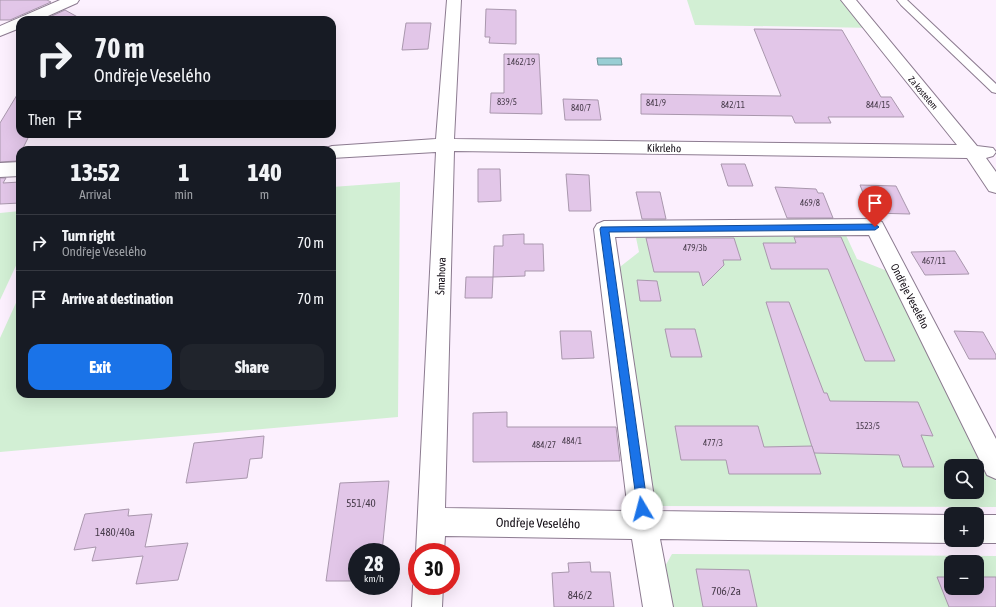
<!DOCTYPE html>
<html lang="en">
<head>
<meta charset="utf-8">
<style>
  :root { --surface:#171b24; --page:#20242c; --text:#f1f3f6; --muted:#9ea1a6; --line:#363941; --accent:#1a73e8 }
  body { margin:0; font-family:"Asap Condensed",sans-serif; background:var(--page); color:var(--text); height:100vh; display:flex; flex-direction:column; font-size:15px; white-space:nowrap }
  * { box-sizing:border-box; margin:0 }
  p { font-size:13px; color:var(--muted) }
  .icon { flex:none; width:22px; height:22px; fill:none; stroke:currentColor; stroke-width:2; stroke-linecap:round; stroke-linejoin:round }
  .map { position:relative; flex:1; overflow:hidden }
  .sheet { position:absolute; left:16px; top:146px; width:320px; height:252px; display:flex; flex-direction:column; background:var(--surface); border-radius:12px; box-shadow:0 4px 16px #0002 }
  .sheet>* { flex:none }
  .hud { position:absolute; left:16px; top:16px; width:320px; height:122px; border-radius:12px; box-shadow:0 4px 16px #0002; background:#171b24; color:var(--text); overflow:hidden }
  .buttons { position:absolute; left:944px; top:459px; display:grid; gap:8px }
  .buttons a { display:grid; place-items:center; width:40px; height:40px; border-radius:8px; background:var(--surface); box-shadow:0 4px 16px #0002; font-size:20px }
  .speed { position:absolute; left:348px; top:543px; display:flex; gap:8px; font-size:20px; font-weight:700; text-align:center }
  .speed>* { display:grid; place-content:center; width:52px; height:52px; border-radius:50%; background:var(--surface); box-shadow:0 4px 16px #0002; line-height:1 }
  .speed small { font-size:10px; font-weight:400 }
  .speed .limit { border:6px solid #d22; background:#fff; color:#111 }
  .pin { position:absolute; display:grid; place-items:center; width:34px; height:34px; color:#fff; margin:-41px -17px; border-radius:50% 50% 50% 0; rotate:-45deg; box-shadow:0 0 4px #0007 }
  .pin .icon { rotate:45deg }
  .me { position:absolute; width:44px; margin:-22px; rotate:352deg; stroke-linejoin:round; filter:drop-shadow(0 0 3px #0008) }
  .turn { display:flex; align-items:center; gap:14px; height:84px; padding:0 12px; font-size:18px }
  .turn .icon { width:52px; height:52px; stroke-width:2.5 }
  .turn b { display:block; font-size:28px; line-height:34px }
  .then { display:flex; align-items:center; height:38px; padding:0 12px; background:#0003; gap:8px; font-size:15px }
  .eta { display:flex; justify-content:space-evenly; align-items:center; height:68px; text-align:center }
  .eta b { font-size:24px; font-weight:800; line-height:28px }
  .primary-button { display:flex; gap:8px; margin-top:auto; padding:8px 12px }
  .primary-button a { flex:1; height:46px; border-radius:12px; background:var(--accent); color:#fff; font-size:16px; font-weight:800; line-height:46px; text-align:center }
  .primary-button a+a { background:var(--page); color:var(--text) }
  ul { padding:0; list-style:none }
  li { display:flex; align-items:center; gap:12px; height:56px; padding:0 12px; border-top:1px solid var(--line) }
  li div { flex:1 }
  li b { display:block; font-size:15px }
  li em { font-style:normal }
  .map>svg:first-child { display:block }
</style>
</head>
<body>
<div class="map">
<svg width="996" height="607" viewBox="0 0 996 607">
  <rect width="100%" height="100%" fill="#fcf0fe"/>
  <g fill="#d2efd4" fill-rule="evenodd">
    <polygon points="687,0 854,0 875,28 695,25"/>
    <polygon points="400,182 398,417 0,452 0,338 20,294 20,394 332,394 332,187"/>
    <polygon points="20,211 20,257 0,300 0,213"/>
    <path d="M634,228L844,231L857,259L895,274L996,481V507L653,506L616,270L639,252ZM951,466H977V492H951Z"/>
    <path d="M672,554L996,556V607H670L664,568ZM951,562H977V588H951Z"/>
  </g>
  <polygon fill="#99ced4" stroke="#70949a" points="597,58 621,58 622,65 598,65"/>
  <g fill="#e2c6e8" stroke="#a997ad">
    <polygon points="0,0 47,0 51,2 10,20 0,20"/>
    <polygon points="486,9 516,10 516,44 489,43 490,37 485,37"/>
    <polygon points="65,10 83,20 43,20"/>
    <polygon points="406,23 431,23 428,49 402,50"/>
    <polygon points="754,29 842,30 881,97 891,97 904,117 828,117 831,123 795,123 792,116 641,114 641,94 781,96"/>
    <polygon points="504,54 539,54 542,114 490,113 491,93 504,93"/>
    <polygon points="20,90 20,134 30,134 22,150 20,150 16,161 0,162 0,123"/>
    <polygon points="563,99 598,100 601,120 565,120"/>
    <polygon points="721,164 745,164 753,186 728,186"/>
    <polygon points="478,169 500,169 501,201 478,202"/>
    <polygon points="566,174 589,175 591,211 569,211"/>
    <polygon points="0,178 6,178 3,183 20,182 20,203 0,204"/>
    <polygon points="860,185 896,186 910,214 871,213"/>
    <polygon points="775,187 816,189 818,193 823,193 833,218 787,218"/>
    <polygon points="636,192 660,192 666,219 642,219"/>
    <polygon points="524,234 524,244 543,244 544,271 525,271 525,276 493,277 494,246 503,246 503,235"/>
    <polygon points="794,237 841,237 895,361 865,361 828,269 771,269 763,243 796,243"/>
    <polygon points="646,238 734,238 741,260 723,260 724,265 703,286 699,272 654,272"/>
    <polygon points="955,251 969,274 925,275 911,252"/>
    <polygon points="466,277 493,277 492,298 465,298"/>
    <polygon points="637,280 657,281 661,301 640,301"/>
    <polygon points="766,302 789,302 824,393 827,393 830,401 918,402 933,436 921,435 934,467 903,467 899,455 814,453"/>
    <polygon points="665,329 695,329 702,357 671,357"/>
    <polygon points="560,331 591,331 594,358 562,359"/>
    <polygon points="954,331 983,332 996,355 996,359 969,359"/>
    <polygon points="507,412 507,427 616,427 620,461 473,462 473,413"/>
    <polygon points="675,426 758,426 764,447 812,446 821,474 729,474 726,460 681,460"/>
    <polygon points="264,436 262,458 250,459 247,478 186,483 194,443"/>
    <polygon points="389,481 382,552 357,552 357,581 326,581 340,483"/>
    <polygon points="129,509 128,516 152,514 145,547 188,543 178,580 136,584 143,556 92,561 96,547 74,550 85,514"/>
    <polygon points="590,562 591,572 610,572 614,607 554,607 552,573 569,572 568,563"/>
    <polygon points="696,569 749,570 757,607 703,607"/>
    <polygon points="937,577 951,577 951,588 977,588 977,577 996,577 996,607 949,607"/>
  </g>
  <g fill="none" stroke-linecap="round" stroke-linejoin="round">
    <g stroke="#8c7b90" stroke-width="2">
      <polygon id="service" points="897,0 907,0 996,84 996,93 992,92 901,5"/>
    </g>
    <g stroke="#8c7b90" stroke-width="2">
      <g id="minor">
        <polygon points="447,0 461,0 454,139 957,145 841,0 856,0 977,146 993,148 996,152 993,156 986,158 996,172 996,193 989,191 967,158 454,151 445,508 628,511 594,229 597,224 604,221 875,219 882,222 996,439 996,479 987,475 869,235 615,237 656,511 951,515 951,540 958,540 951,543 660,539 673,607 643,607 632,539 445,536 444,552 417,552 417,555 416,552 436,152 332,158 332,150 324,150 326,148 332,146 436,139"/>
        <polygon points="20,162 20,176 0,177 0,163"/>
        <polygon points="977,515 996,515 996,543 977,543 970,540 977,540"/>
        <polygon points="417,577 417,586 443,586 442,607 412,607 413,586"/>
      </g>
    </g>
    <g stroke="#8c7b90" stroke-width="2">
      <polygon id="tertiary" points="60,0 79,0 77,3 39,20 20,20 20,28 0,36 0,26"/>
    </g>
    <use href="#service" fill="#fff" fill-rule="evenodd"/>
    <use href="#minor" fill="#fff" fill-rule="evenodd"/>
    <use href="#tertiary" fill="#fff" fill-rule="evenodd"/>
  </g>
  <polygon fill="#1a73e8" stroke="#114b97" points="875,224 879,227 875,230 609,232 648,509 646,513 642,515 638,513 600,229 601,227"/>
  <g text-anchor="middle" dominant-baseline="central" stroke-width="3.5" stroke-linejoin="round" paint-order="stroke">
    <g font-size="9" fill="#463a49">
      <text x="521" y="62">1462/19</text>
      <text x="507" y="102">839/5</text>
      <text x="656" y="103">841/9</text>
      <text x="733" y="105">842/11</text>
      <text x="878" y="105">844/15</text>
      <text x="581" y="108">840/7</text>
      <text x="810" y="203">469/8</text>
      <text x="695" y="248">479/3b</text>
      <text x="934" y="261">467/11</text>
      <text x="868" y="426">1523/5</text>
      <text x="572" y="441">484/1</text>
      <text x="713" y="443">477/3</text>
      <text x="544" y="445">484/27</text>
    </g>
    <g font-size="9" fill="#120c14" stroke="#fff">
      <text transform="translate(923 93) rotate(50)">Za kostelem</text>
    </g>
    <g font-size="11" fill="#120c14" stroke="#fff">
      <text transform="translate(664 148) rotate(1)">Kikrleho</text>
      <text transform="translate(441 276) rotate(-88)">Šmahova</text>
      <text transform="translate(910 296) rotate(63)">Ondřeje Veselého</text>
    </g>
    <g font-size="11" fill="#463a49">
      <text x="361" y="503">551/40</text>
      <text x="115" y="532">1480/40a</text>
      <text x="726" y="591">706/2a</text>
      <text x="580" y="595">846/2</text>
    </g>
    <g font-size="13" fill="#120c14" stroke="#fff">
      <text transform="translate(538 523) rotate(1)">Ondřeje Veselého</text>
    </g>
  </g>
</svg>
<div class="buttons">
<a><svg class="icon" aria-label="search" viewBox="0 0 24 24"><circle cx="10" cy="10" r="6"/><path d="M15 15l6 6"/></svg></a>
<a>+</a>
<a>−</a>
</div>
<div class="speed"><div>28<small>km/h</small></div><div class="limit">30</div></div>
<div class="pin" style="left:875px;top:227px;background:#d93025"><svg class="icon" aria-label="arrive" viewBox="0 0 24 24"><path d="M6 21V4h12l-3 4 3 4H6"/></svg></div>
<svg class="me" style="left:642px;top:509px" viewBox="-20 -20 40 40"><circle r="19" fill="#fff"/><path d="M0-13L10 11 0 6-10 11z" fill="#1a73e8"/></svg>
<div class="hud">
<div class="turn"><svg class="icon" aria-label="right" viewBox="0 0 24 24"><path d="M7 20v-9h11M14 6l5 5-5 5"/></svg><div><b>70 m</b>Ondřeje Veselého</div></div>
<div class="then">Then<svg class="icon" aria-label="arrive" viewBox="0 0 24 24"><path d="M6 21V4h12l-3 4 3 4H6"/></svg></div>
</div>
<section class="sheet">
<div class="eta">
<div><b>13:52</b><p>Arrival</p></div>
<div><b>1</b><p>min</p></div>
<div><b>140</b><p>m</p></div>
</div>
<ul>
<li><svg class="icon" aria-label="right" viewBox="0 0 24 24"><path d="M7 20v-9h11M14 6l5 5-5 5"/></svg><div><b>Turn right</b><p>Ondřeje Veselého</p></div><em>70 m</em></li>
<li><svg class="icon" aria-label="arrive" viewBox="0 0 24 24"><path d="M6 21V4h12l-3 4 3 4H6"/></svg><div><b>Arrive at destination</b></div><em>70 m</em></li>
</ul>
<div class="primary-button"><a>Exit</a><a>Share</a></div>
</section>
</div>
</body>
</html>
